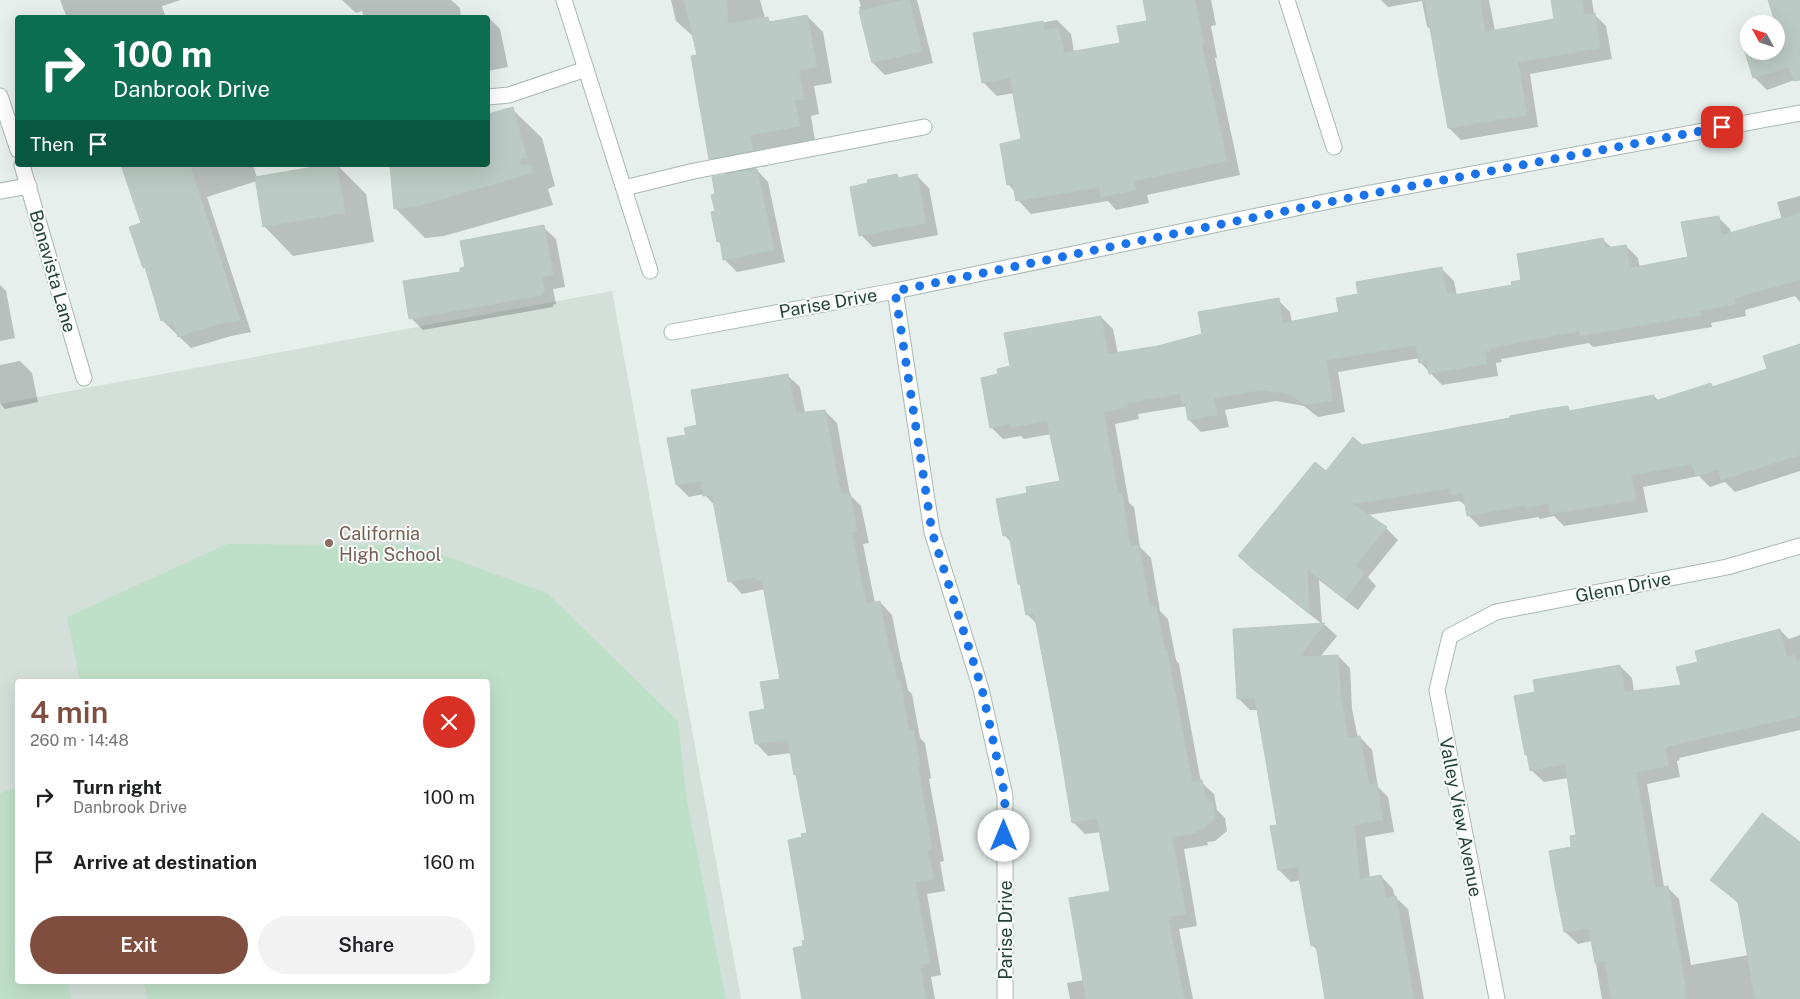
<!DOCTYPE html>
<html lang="en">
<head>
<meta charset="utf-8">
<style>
  :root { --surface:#fff; --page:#f2f2f2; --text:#202124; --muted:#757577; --accent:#7f4e3f }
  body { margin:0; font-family:"Public Sans",sans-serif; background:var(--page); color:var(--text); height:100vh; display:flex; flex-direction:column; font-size:19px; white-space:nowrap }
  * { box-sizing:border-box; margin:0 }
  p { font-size:16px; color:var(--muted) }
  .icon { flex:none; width:28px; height:28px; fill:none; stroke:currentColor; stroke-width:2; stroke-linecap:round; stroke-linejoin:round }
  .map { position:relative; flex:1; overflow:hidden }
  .drawer { position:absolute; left:15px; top:679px; width:475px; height:305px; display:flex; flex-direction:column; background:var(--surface); border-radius:5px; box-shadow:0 5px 20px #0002 }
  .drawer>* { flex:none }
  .top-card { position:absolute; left:15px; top:15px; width:475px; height:152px; border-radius:5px; box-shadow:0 5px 20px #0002; background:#0b6e4f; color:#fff; overflow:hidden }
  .needle { width:32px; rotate:310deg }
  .controls { position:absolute; left:1740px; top:15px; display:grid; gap:10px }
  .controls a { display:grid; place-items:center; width:45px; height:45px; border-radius:50%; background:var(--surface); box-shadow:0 5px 20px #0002; font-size:25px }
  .pin { position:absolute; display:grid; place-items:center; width:42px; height:42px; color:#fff; margin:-21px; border-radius:10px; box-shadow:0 2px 8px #0006 }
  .me { position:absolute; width:55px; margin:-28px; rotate:0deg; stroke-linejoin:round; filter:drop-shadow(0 0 4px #0008) }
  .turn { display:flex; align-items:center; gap:18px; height:105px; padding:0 15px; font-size:22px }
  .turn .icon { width:65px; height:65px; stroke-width:2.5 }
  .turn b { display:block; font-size:35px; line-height:42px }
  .then { display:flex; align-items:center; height:48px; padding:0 15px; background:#0003; gap:10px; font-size:19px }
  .round { display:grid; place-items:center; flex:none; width:52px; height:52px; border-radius:26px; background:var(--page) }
  .head { display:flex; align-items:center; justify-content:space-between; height:85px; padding:0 15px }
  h1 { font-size:30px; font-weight:600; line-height:38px; color:var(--accent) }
  .primary-button { display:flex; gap:10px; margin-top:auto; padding:10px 15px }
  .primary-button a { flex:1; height:58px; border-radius:30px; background:var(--accent); color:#fff; font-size:20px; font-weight:600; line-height:58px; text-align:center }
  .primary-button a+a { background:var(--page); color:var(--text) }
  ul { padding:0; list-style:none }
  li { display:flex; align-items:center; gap:15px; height:65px; padding:0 15px }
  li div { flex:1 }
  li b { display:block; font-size:19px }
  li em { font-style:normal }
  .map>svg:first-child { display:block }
</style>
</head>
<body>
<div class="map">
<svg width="1800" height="999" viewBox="0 0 1800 999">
  <rect width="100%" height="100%" fill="#e6efeb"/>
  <path fill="#d4dfda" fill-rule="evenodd" d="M612,291L741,999H0V404ZM18,681H488V981H18Z"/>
  <g fill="#bfe0c8">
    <polygon points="227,544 416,545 547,593 678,721 687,801 726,999 147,999 143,981 488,981 488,681 80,681 67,617"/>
    <polygon points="17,788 18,981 68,981 71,999 0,999 0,793"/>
  </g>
  <g fill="#0003">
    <polygon points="60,0 181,0 162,6 166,18 67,18"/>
    <polygon points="342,0 451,0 460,8 461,18 364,18 362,11 356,13"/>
    <polygon points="671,0 760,0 765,18 767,18 772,23 807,16 823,32 832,83 814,86 819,114 811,116 815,141 765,150 768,166 755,168 768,182 785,262 737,272 725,260 722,245 718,241 716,195 727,175 710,158 698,56 694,37 676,21"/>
    <polygon points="859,0 917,0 933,63 885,75 873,63 859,7 861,6"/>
    <polygon points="1144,0 1211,0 1216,25 1211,26 1217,58 1215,58 1240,175 1147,195 1149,203 1116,210 1108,201 1031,214 1018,200 1016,193 1008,184 1022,140 1014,93 997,96 983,82 975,34 1057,20 1071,34 1074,52 1121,44 1148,22"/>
    <polygon points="1381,0 1489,0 1495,31 1555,20 1552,0 1592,0 1594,14 1606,26 1612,59 1530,74 1538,127 1461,140 1449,128 1432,31 1427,26 1422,1 1388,7"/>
    <polygon points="1769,0 1800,0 1800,78 1767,90 1755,78 1743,43 1749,51 1776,51 1779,31"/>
    <polygon points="488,17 500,29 508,67 488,71"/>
    <polygon points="512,109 542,138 555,186 548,189 553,205 444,236 425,238 395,208 391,165 488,165 488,116"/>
    <polygon points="122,165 253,165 257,178 337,165 366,194 374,242 293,256 264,226 257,181 207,197 251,332 231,336 191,348 162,320 147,270 144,267 143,224"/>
    <polygon points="896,175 900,179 917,176 929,188 938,235 873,247 861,235"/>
    <polygon points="1800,196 1800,302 1795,296 1745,310 1746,316 1711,323 1712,327 1593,347 1589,343 1501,359 1502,362 1496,363 1498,376 1442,385 1420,362 1420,358 1338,372 1345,412 1318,417 1304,406 1276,401 1225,410 1229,427 1201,432 1189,420 1187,406 1138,414 1139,419 1115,424 1129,503 1134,507 1140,547 1151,558 1160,611 1168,619 1176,660 1179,664 1201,782 1214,794 1217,810 1225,818 1227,831 1215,841 1207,842 1208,845 1184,849 1197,926 1179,929 1193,999 1070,999 1067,983 1084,980 1111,892 1101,832 1085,834 1073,822 1060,744 1038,625 1027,614 1022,587 1019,584 1012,543 1004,535 1029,494 1061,482 1051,434 1024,439 1021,436 1003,439 991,427 999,375 1101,317 1113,329 1118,354 1135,354 1204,335 1278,300 1290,312 1292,322 1340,313 1359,295 1442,269 1454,281 1457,296 1513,286 1602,239 1612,248 1626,246 1638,258 1640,268 1689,258 1718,217 1730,229 1731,234 1782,220 1777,202"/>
    <polygon points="543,227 556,239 565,287 553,289 556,304 553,305 553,307 423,330 411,318 462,273"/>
    <polygon points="0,285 6,291 15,338 0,341"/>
    <polygon points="1800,350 1800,471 1735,492 1725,482 1710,487 1699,476 1643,487 1648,512 1564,526 1554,516 1540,519 1538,517 1480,527 1468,515 1467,506 1459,501 1368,515 1386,528 1398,540 1368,577 1376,586 1358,610 1319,580 1322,624 1251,568 1239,556 1273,513 1276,513 1362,446 1567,407 1572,412 1654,396 1659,401 1711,384 1714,388 1769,370"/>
    <polygon points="20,361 32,373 38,402 5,409 0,403 0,365"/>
    <polygon points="787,375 800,387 805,413 825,411 837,423 850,495 861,506 869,543 863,544 875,603 880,602 892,615 901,661 902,663 908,690 912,694 920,738 925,743 931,778 929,779 944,861 940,862 945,891 927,894 941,975 931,977 935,999 803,999 804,947 806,941 803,838 808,834 798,777 795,774 791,753 768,756 756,743 766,710 782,680 765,589 742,594 730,581 716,507 704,494 689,497 677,485 687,436 698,426"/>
    <polygon points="1325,625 1337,636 1320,657 1338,656 1350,668 1352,709 1358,738 1360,737 1372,750 1378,787 1388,797 1394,832 1365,837 1370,878 1381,876 1393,889 1395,897 1408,909 1424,999 1327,999 1318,951 1312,945 1301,880 1291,882 1279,870 1278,826 1258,710 1250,710 1238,698 1235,630"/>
    <polygon points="1780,630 1789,639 1800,635 1800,730 1679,758 1680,760 1677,761 1680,777 1647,784 1664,887 1667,887 1679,899 1691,965 1749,955 1740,905 1712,880 1800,843 1800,999 1602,999 1592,941 1578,944 1565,932 1573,848 1578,836 1568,778 1544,782 1531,770 1529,758 1526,755 1537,693 1620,666 1632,678 1634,692 1682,686 1699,662"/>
  </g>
  <g fill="#bbcac4" stroke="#b8c9c2">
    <polygon points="684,0 727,0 728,24 768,17 769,22 807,15 817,67 799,70 804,99 795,100 800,126 750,135 753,150 709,159 691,56 697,55"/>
    <polygon points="904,0 909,0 922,51 872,63 859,11"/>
    <polygon points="1143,0 1195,0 1204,44 1202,45 1227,161 1134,181 1136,190 1101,197 1099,187 1016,201 1013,183 1007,185 1000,144 1021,139 1010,78 982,83 973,33 1043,21 1045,30 1059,28 1064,53 1120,43 1117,26 1147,21"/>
    <polygon points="1425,0 1480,0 1485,32 1554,19 1551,0 1582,0 1584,15 1595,13 1600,48 1518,62 1527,115 1448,128"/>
    <polygon points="1768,0 1800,0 1800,80 1794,81 1788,65 1789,67 1753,78 1742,42 1749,40 1749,51 1776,51 1776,31 1778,31"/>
    <polygon points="513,107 527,157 519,159 521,165 532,165 533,173 414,207 394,209 390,165 488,165 488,114"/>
    <polygon points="121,165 190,165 240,320 218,324 178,337 173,323 167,325 165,320 161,321 145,267 143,268 129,227 141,223"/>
    <polygon points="325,165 337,165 345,213 263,227 255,177"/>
    <polygon points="757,169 774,250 723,260 720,241 717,242 711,212 715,211 711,195 715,194 712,177"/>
    <polygon points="897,174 898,178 917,174 926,223 859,236 850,187 868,183 867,180"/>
    <polygon points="1800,213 1800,280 1734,298 1735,304 1700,311 1701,315 1580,336 1579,331 1490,348 1490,351 1485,351 1487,364 1429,374 1427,361 1419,363 1416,345 1326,360 1333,400 1305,405 1290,394 1263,390 1214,398 1217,415 1188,420 1185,403 1182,404 1180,394 1127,403 1128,407 1104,412 1118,494 1122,493 1130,546 1139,545 1150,607 1156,605 1165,651 1167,650 1192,782 1202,780 1206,799 1213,804 1215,818 1203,829 1196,830 1197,833 1172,837 1186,914 1168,917 1184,999 1086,999 1069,898 1110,891 1097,818 1072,823 1059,744 1034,613 1026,615 1020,584 1018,584 1009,535 1003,536 996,499 1027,493 1026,487 1060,481 1047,421 1011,427 1010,424 990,428 981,378 998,374 997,369 1010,366 1004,333 1101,316 1108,354 1158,346 1202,334 1198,312 1279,298 1283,323 1339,312 1336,298 1358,294 1356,282 1442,267 1447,294 1454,293 1454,295 1512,285 1511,282 1521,280 1517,254 1603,238 1605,248 1626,245 1630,268 1688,257 1681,222 1719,216 1722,235"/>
    <polygon points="544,225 553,275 542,277 545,292 541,293 542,295 409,319 403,281 460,272 460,268 465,267 460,241"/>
    <polygon points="1800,344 1800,455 1721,480 1718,469 1696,476 1692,464 1631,475 1636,500 1550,514 1549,503 1526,508 1526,505 1467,516 1463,493 1452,495 1450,488 1353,504 1387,527 1356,565 1365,573 1345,599 1307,569 1310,614 1238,556 1315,462 1326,471 1353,437 1362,445 1510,418 1510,416 1547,409 1568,406 1569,411 1654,395 1655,401 1711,383 1712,387 1767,369 1763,356"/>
    <polygon points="788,374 796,413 825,410 841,494 850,493 857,531 852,532 866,604 880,601 889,650 891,650 897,681 900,680 909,730 914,730 920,766 918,767 932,849 928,850 934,879 915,882 930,963 920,965 926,999 802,999 793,948 803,946 802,941 805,940 788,840 802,837 801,834 807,833 796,774 794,775 788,740 755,744 749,712 765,709 760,682 780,679 762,580 756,581 756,577 728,582 712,495 703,496 701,481 676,485 667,438 686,435 684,428 697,425 691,390"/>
    <polygon points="1325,623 1299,657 1338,655 1341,696 1348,738 1360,736 1369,785 1377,783 1383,820 1354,825 1360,879 1381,875 1386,898 1396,896 1414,999 1325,999 1316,945 1311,946 1299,878 1299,867 1278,870 1270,826 1277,825 1255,698 1237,699 1233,629"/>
    <polygon points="1780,629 1787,657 1795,655 1796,661 1800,660 1800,716 1668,746 1668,748 1665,749 1669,766 1636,772 1655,888 1668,886 1686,989 1684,989 1686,999 1611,999 1605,961 1595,963 1589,928 1564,932 1555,886 1549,851 1571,847 1570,836 1576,835 1565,764 1530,771 1527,755 1525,755 1514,696 1535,692 1533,680 1620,665 1625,692 1681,685 1676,667 1698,662 1695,651"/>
    <polygon points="1762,813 1800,842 1800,999 1755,999 1738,902 1710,880"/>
  </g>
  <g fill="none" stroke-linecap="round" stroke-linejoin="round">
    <g stroke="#a8b8b2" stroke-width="17">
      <g id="service">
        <polyline points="488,97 509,95 586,69"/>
        <polyline points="624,188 694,171 924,127"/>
      </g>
    </g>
    <g stroke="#a8b8b2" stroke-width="17">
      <g id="minor">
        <polyline points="564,0 650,271"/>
        <polyline points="1287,0 1334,147"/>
        <polyline points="0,96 18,150"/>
        <polyline points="22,165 84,378"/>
        <polyline points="0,191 29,186"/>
        <polyline points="895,291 1349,197 1800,113"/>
        <polyline points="672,332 895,291 932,532 981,689 1005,796 1005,999"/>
        <polyline points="1497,999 1437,690 1450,636 1496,612 1727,567 1800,546"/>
      </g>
    </g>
    <use href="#service" stroke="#fff" stroke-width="15"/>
    <use href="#minor" stroke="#fff" stroke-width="15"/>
  </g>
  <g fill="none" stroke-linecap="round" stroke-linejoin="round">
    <polyline stroke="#1a73e8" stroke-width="9" stroke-dasharray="0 16.2" points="1004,836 1005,796 982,689 932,532 895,291 1349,198 1722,127"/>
  </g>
  <circle fill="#8d6e63" stroke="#f7fbf9" stroke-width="2" cx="329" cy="543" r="5"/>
  <g text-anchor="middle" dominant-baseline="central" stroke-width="4" stroke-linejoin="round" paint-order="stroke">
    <g font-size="18" fill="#24423a" stroke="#f7fbf9">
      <text transform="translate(53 271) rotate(74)">Bonavista Lane</text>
      <text transform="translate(828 303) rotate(-10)">Parise Drive</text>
      <text transform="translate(1623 587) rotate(-11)">Glenn Drive</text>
      <text transform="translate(1461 817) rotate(79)">Valley View Avenue</text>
      <text transform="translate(1005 930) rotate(-90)">Parise Drive</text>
    </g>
    <g font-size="18" fill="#785e54" stroke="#f7fbf9" text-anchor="start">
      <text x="339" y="533">California<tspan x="339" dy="21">High School</tspan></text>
    </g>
  </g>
</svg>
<div class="controls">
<a><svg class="needle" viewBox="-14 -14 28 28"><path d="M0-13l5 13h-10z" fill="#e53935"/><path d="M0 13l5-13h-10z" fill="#757577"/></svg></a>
</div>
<div class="pin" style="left:1722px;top:127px;background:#d93025"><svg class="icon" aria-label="arrive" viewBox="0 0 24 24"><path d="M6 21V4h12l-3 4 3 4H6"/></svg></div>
<svg class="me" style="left:1004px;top:836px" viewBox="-20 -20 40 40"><circle r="19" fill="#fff"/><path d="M0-13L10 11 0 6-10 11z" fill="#1a73e8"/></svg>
<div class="top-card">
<div class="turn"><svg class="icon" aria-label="right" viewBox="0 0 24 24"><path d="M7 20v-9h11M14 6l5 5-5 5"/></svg><div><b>100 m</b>Danbrook Drive</div></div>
<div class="then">Then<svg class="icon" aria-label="arrive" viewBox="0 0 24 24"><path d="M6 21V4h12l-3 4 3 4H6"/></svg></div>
</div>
<section class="drawer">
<div class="head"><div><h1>4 min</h1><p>260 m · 14:48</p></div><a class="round" style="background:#d93025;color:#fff"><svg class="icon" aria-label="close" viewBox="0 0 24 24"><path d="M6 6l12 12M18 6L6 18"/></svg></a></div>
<ul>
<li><svg class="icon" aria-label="right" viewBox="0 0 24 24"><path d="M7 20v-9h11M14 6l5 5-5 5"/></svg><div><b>Turn right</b><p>Danbrook Drive</p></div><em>100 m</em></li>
<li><svg class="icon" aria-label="arrive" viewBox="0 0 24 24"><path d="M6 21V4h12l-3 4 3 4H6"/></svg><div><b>Arrive at destination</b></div><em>160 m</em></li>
</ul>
<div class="primary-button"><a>Exit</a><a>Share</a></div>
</section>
</div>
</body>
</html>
